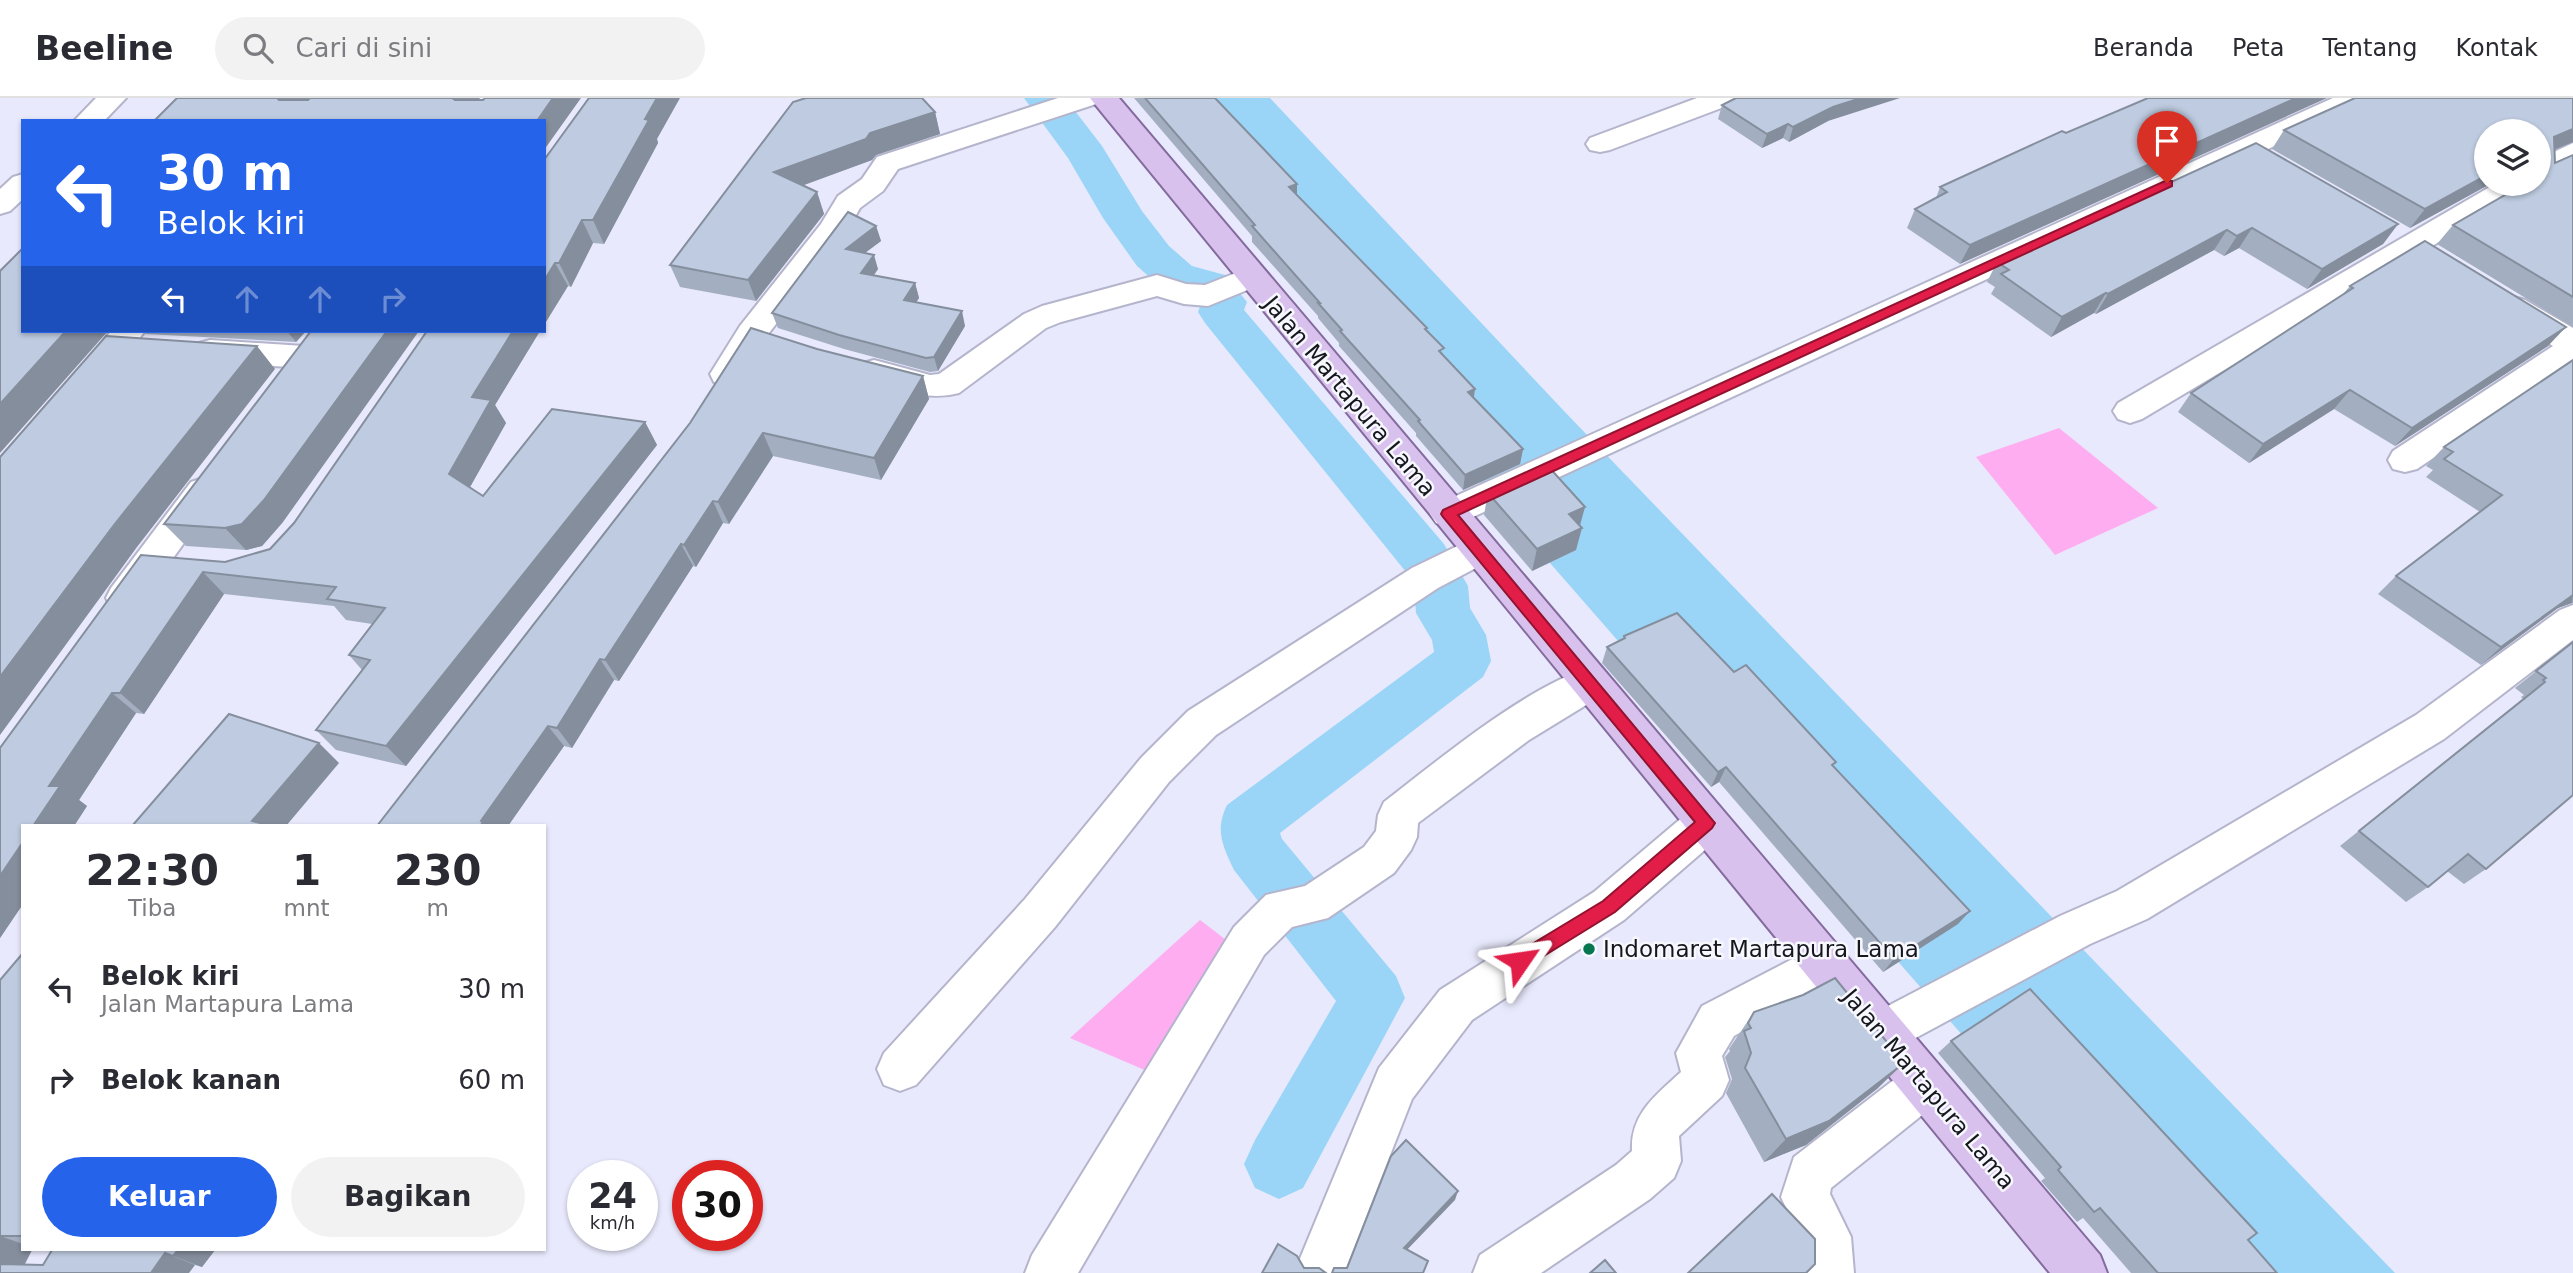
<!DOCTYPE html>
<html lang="id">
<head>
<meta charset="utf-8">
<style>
  :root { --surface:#fff; --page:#f2f2f3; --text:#2b2b33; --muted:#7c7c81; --line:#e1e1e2; --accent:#2563eb }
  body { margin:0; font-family:"DejaVu Sans",sans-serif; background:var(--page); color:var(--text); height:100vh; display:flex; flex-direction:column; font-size:26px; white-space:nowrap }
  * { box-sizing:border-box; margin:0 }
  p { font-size:23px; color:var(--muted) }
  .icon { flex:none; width:38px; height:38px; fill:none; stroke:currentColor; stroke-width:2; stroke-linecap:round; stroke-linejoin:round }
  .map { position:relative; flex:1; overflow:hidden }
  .sheet { position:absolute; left:21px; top:726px; width:525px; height:427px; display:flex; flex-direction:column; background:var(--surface); border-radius:0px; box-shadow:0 2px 5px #0004 }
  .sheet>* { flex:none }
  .banner { position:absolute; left:21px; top:21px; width:525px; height:214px; border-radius:0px; box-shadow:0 2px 5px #0004; background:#2563eb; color:#fff; overflow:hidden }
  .controls { position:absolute; left:2474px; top:21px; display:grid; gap:14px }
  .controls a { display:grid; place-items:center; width:77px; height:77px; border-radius:50%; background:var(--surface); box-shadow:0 2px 5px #0004; font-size:35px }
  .speed { position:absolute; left:567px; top:1062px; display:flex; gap:14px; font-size:35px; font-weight:700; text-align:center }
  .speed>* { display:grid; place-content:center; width:91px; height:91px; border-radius:50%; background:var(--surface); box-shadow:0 2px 5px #0004; line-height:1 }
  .speed small { font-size:18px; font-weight:400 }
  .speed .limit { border:10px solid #d22; background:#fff; color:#111 }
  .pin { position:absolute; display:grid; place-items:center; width:60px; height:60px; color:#fff; margin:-72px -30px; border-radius:50% 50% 50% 0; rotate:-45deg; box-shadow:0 0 7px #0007 }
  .pin .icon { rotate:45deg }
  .me { position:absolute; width:77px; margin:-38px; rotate:58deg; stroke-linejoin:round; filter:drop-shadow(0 0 5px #0008) }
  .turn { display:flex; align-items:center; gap:24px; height:147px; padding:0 21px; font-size:32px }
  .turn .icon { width:91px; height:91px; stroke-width:2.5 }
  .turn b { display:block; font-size:49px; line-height:60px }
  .lanes { display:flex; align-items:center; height:66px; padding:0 21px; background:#0003; justify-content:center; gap:35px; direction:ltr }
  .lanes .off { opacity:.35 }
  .eta { display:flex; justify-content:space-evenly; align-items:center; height:119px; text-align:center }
  .eta b { font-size:42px; font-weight:700; line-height:49px }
  .action { display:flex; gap:14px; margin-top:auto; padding:14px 21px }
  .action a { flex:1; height:80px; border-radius:42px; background:var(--accent); color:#fff; font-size:28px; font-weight:700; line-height:80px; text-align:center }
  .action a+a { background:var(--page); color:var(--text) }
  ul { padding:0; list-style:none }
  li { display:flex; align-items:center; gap:21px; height:91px; padding:0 21px }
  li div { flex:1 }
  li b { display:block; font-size:26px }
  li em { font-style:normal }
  header { display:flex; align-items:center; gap:42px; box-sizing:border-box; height:98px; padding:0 35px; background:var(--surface); border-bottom:2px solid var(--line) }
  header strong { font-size:33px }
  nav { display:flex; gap:38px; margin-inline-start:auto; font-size:24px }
  .search { width:490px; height:63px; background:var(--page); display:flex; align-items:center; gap:18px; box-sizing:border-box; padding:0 24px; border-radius:38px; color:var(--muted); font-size:26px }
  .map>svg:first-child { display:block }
</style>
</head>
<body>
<header>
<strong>Beeline</strong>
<div class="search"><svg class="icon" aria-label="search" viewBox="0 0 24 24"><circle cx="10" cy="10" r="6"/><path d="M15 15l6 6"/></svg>Cari di sini</div>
<nav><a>Beranda</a><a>Peta</a><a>Tentang</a><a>Kontak</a></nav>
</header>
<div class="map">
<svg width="2573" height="1175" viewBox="0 0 2573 1175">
  <rect width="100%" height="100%" fill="#e8e9fc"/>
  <g fill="#feadf0">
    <polygon points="2059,330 2158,410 2055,457 1976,359"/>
    <polygon points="1200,822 1238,851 1147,973 1070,940"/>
  </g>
  <polygon fill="#9ad5f8" points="1144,0 1270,0 1564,313 2395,1175 2170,1175"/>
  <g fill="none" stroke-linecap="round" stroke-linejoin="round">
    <path fill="#9ad5f8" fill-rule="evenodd" d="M1024,0H1065L1102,48L1142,113L1169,148L1192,168L1225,177L1247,204L1244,212L1444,446L1468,488L1470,510L1486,537L1491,563L1483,579L1280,735L1282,741L1396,878L1405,900L1303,1090L1279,1101L1255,1090L1244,1066L1255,1042L1336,903L1234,772C1222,747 1215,732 1227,707L1434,554L1432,542L1416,515L1414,489L1406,474L1205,225L1198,214L1201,206L1193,198L1161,189L1137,168L1103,120L1068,60Z"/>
    <g stroke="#b4b5cc" stroke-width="4">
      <g id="minor">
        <polygon points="96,0 126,0 104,23 74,23"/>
        <polygon points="1058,0 1100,0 1096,6 898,71 883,93 860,110 845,137 762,244 738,284 726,287 714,284 710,276 740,228 821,126 838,98 862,81 877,59"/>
        <polygon points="1697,0 1736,0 1732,6 1610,52 1600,54 1590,52 1586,46 1590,40"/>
        <polygon points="2333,0 2369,0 2365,6 1460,425 1448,429 1436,425 1430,416 1436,407"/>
        <polygon points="2573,45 2573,66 2539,82 2539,61"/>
        <polygon points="23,76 23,101 10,113 0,116 0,91 13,79"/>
        <polygon points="2495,86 2530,86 2526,92 2142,321 2130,325 2118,321 2113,313 2118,305"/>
        <path d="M1251,169L1262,172L1266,179L1262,186L1208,208L1184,206L1157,198L1061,224L1046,230L959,295C926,304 894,290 863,281L858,273L863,265L874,262L930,277L939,276L1024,216L1042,208L1157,177L1186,186L1205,187Z"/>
        <polygon points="2514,199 2525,202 2573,230 2573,265 2417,371 2405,374 2393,371 2388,362 2393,353 2553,248 2503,216 2498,209 2503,202"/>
        <polygon points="111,233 145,233 102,287 90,290 78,287 74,279"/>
        <polygon points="210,242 304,248 315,251 320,259 315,267 304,270 210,264 199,261 194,253 199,245"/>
        <polygon points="203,380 215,384 220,393 215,402 137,510 124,514 111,510 106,500 111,490 191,384"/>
        <polygon points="1478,438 1491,442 1496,452 1491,462 1438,490 1216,637 1169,684 1055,829 916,987 900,993 884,987 877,971 884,955 1025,801 1141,660 1188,613 1412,470"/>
        <polygon points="2573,507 2573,542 2444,641 2147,821 2090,846 1897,950 1881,957 1865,950 1858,935 1865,920 2060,818 2117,793 2416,617 2560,512"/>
        <path d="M1590,569L1604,574L1609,585L1604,596L1529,642L1418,725L1417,739L1411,752L1394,775L1328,820L1292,829L1264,857L1078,1175H1025L1032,1157L1234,829L1266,797L1305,788L1364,749L1376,733L1378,717L1384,704C1441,660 1522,592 1590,569Z"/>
        <polygon points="1706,707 1721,712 1727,725 1721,738 1624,822 1472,922 1412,1001 1344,1175 1304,1175 1299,1163 1379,970 1440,892 1594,794 1691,712"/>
        <path d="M1823,845L1838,851L1845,865L1838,879L1734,938L1722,958L1729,982L1722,998L1679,1038L1681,1063L1674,1080L1650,1101L1541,1175H1473L1480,1157L1616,1067L1632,1053C1630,1016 1656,997 1681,974L1676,955L1702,908Z"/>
        <path d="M1925,963L1941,970L1948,986L1941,1002L1831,1090L1830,1096L1851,1139L1854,1175H1802C1813,1149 1791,1122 1781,1099L1794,1059L1909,970Z"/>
      </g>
    </g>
    <g stroke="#846a9d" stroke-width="4">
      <polygon id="major" points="1090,0 1119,0 2100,1157 2107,1175 2050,1175"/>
    </g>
    <use href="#minor" fill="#fff" fill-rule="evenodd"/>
    <use href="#major" fill="#d9c1ee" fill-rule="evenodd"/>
  </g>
  <g fill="#a3afc1">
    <polygon points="1134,0 1215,0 1297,97 1427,233 1474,300 1523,351 1520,366 1463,392 1416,338 1416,335 1339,248 1339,245 1318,220 1318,218 1252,144 1252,138"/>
    <polygon points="2355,0 2573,0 2573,44 2554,52 2555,65 2573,57 2573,229 2437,146 2453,127 2524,86 2539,86 2539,33 2487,33 2487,86 2490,86 2410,130 2272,51 2284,32"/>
    <polygon points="793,4 935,14 940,36 876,57 872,62 804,87 817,94 824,116 756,203 680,189 670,167"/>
    <polygon points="1722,7 1828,23 1789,44 1783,40 1762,50 1718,21"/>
    <polygon points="2066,35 1960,166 1907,130 1915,111 1936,100 1940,89"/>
    <polygon points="657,41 658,45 604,146 593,145 571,189 568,188 544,227 544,62"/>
    <polygon points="2256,45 2398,126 2383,146 2307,191 2239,150 2224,158 2214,152 2096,216 2094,215 2051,239 1991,196 1995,189 1987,184 1997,164"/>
    <polygon points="876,128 881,143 865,155 878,171 874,177 915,185 919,200 916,204 965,228 938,273 930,274 844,251 778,230 772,215"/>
    <polygon points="2350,188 2548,248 2395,348 2334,311 2249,365 2178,314 2191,295 2343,196"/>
    <polygon points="144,233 306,233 296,244 146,236"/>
    <polygon points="427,233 540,233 495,307 506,325 470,389 483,398 552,311 645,324 657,347 406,668 336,652 316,632 362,572 349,557 372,526 346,522 334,508 224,496 144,616 136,615 79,702 87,708 74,728 23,728 23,806 0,840 0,650 141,457 225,464 270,451 294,425"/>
    <polygon points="817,251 923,278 929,301 881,382 773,358 729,426 723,425 696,469 693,468 619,583 614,582 572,650 564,648 508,728 377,728"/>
    <polygon points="2573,262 2573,505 2572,505 2558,510 2481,567 2378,496 2396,478 2480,414 2426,379 2433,372 2426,368 2444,349"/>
    <polygon points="1488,395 1580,428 1576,452 1532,473 1484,417"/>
    <polygon points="283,424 262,448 246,452 186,448 164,426"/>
    <polygon points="1624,538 1734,574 1834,669 1958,826 1883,874 1719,684 1711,689 1602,565 1607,549 1622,542"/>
    <polygon points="2573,544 2486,771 2464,786 2447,773 2428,789 2406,804 2340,748 2523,601 2521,599 2524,597 2515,590"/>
    <polygon points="23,855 23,1152 32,1152 25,1166 43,1167 215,1152 202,1169 195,1167 0,1175 0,882"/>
    <polygon points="1754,914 1878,990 1806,1047 1764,1064 1726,995 1732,981 1725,959 1730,953 1729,951 1735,942"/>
    <polygon points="1951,943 2248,1142 2277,1175 2131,1175 2083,1120 2077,1124 2041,1083 2045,1080 1938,955"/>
  </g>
  <g fill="#858e9d">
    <polygon points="277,0 309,0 292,23"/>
    <polygon points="452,0 480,0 465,23"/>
    <polygon points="553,0 581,0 544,52 544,23 537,23"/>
    <polygon points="657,0 680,0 657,41 658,45 604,146 593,122 645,21"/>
    <polygon points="1861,0 1900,0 1828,23 1789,44 1793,29 1833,9"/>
    <polygon points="2296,0 2327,0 1960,166 1970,147"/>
    <polygon points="935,14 940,36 876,57 872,62 782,95 774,74 870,35"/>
    <polygon points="1788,26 1783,40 1762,50 1767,36"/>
    <polygon points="2573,31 2573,44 2539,58 2554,39"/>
    <polygon points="2487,77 2487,86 2490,86 2410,130 2425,111"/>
    <polygon points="1297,86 1297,101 1289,89"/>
    <polygon points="817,94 824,116 756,203 748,182"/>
    <polygon points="582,122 593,145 571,189 559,165"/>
    <polygon points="2398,126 2383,146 2307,191 2322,171"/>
    <polygon points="876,128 881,143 850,166 846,151"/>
    <polygon points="2252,130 2239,150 2224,158 2237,138"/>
    <polygon points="2227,132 2214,152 2096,216 2108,196"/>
    <polygon points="874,157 878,171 865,190 861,175"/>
    <polygon points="555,165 568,188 544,227 544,183"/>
    <polygon points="915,185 919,200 908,217 904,202"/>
    <polygon points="2106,195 2094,215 2051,239 2062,219"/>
    <polygon points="962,213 965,228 938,273 934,259"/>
    <polygon points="2566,229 2548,248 2395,348 2412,330"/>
    <polygon points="66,233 108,233 0,355 0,306"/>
    <polygon points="287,233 306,233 296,244"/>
    <polygon points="387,233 419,233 283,424 262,448 246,452 225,430"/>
    <polygon points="513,233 540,233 495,307 506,325 465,398 449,376 472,299"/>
    <polygon points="257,248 275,271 137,449 0,637 0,579 114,427"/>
    <polygon points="923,278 929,301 881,382 874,360"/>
    <polygon points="1475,291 1473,306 1468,294"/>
    <polygon points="2350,292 2334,311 2249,365 2263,346"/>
    <polygon points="645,324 657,347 406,668 386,648"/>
    <polygon points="763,335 773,358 729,426 718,404"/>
    <polygon points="1523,351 1520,366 1463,392 1465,377"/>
    <polygon points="713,403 723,425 696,469 684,447"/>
    <polygon points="1585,409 1579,431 1569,416"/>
    <polygon points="1582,430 1576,452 1532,473 1537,451"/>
    <polygon points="681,446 693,468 619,583 605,562"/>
    <polygon points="203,474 224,496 144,616 120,595"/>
    <polygon points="2573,497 2572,505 2558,510 2481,567 2501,549"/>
    <polygon points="600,561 614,582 572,650 557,630"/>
    <polygon points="112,595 136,615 79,702 87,708 74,728 33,728 49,688"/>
    <polygon points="548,628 564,648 508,728 480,728 481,723"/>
    <polygon points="319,645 339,665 286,728 258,728 252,723"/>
    <polygon points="1726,669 1719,684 1711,689 1718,674"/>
    <polygon points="23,744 23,806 0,840 0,778"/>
    <polygon points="1970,813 1958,826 1883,874 1894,861"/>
    <polygon points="1904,965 1878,990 1806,1047 1764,1064 1786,1041"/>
    <polygon points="1458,1093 1455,1102 1402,1157 1404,1150"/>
    <polygon points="0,1138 23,1146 23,1152 32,1152 20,1175 0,1171"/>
    <polygon points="178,1152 215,1152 202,1169 173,1158"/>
    <polygon points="165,1155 195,1167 189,1175 151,1175"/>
  </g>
  <g fill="#becbe0" stroke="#858e9d" stroke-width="2">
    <polygon points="177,0 277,0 279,2 308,2 310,0 452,0 455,2 483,2 485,0 553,0 537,23 154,23"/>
    <polygon points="589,0 657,0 645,21 649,22 593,122 582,122 559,165 555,165 544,183 544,62"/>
    <polygon points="806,0 922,0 935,14 870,35 866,41 774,74 817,94 748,182 670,167 793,4"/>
    <polygon points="1145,0 1215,0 1297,86 1289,89 1427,230 1425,231 1444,250 1439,253 1475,291 1468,294 1523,351 1465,377 1418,323 1420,322 1340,233 1342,232 1318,205 1320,205 1252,128 1255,127"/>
    <polygon points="1736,0 1861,0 1833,9 1793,29 1788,26 1767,36 1722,7"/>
    <polygon points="2148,0 2296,0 1970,147 1915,111 1947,94 1940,89 2062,33 2066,35"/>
    <polygon points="2355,0 2573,0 2573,31 2554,39 2555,65 2573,57 2573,199 2453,127 2524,86 2539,86 2539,77 2544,75 2548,65 2539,65 2539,33 2487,33 2487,77 2425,111 2284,32"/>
    <polygon points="2256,45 2398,126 2322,171 2252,130 2237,138 2227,132 2108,196 2106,195 2062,219 2001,176 2009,172 1997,164"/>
    <polygon points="848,114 876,128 846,151 874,157 861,175 915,185 904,202 962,213 934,259 926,260 839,237 772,215"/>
    <polygon points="2425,143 2566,229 2412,330 2350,292 2263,346 2191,295 2353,190 2350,188"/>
    <polygon points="23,150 23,233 66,233 0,306 0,173"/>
    <polygon points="751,230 817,251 923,278 874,360 763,335 718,404 713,403 684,447 681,446 605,562 600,561 557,630 548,628 481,723 483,724 480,728 377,728 690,325"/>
    <polygon points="311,233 387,233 264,402 242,426 225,430 164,426"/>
    <polygon points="427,233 513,233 472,299 491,302 449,376 483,398 552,311 645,324 386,648 316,632 370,562 349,557 385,510 327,501 336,489 203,474 120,595 112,595 49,688 60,688 33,728 23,728 23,744 0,778 0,650 141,457 225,464 270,451 294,425"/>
    <polygon points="106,238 257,248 114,427 0,579 0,359"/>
    <polygon points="2573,262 2573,497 2501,549 2396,478 2502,397 2444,361 2453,354 2444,349"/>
    <polygon points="1547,367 1585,409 1569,416 1582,430 1537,451 1488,395"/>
    <polygon points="1677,515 1734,574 1746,567 1836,664 1832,667 1970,813 1894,861 1726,669 1718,674 1607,549 1625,540 1624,538"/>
    <polygon points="2573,544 2573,697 2486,771 2468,756 2428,789 2359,733 2545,584 2543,582 2546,580 2536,573"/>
    <polygon points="229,616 319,645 252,723 272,728 132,728"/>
    <polygon points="23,855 23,1138 0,1138 0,882"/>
    <polygon points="1835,880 1904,965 1829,1023 1786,1041 1745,970 1751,955 1744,933 1751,930 1748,925 1754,914 1803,897"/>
    <polygon points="2030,891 2257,1135 2248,1142 2277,1175 2158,1175 2100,1110 2094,1114 2058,1072 2061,1069 1951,943"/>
    <polygon points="1406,1042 1458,1093 1404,1150 1428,1163 1423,1175 1332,1175 1334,1170 1347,1170 1391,1058"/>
    <polygon points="1772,1096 1815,1141 1815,1166 1806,1175 1688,1175"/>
    <polygon points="1278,1146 1297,1158 1304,1170 1319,1170 1326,1175 1262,1175"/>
    <polygon points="52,1152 178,1152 173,1158 165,1155 151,1175 0,1175 0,1166 43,1167"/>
    <polygon points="1605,1162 1616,1175 1590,1175"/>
  </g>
  <polygon fill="#e11d48" stroke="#92132f" stroke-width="2" points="2167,82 2172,83 2172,88 1458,417 1715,725 1712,730 1615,814 1526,869 1520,872 1514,869 1511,863 1514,857 1603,803 1695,724 1443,419 1441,416 1443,412"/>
  <circle fill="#067650" stroke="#f7f8fd" stroke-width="2.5" cx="1589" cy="851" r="7"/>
  <g text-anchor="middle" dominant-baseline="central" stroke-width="5" stroke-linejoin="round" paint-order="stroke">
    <g font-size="23" fill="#16161e" stroke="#f7f8fd">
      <text transform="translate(1350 298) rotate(50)">Jalan Martapura Lama</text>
      <text transform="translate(1929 991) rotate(50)">Jalan Martapura Lama</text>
    </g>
    <g font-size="23" fill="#16161e" stroke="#f7f8fd" text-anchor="start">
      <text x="1603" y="851">Indomaret Martapura Lama</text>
    </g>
  </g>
</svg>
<div class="controls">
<a><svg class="icon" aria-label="layers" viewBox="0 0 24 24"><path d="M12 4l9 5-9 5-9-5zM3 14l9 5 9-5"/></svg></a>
</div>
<div class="speed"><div>24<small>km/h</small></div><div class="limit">30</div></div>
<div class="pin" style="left:2167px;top:85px;background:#d93025"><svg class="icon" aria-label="arrive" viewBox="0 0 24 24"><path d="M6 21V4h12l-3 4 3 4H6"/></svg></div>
<svg class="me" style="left:1520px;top:863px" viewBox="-20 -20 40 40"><path d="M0-17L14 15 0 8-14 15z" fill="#e11d48" stroke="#fff" stroke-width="4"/></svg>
<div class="banner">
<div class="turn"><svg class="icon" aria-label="left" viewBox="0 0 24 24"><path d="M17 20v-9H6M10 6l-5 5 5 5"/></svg><div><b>30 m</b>Belok kiri</div></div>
<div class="lanes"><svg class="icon" aria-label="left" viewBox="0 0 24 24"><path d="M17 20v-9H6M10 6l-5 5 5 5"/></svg><svg class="icon off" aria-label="ahead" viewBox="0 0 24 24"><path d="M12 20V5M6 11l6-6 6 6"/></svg><svg class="icon off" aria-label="ahead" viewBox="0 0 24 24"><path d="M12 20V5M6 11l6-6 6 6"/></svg><svg class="icon off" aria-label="right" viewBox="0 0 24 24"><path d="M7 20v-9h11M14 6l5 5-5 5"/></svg></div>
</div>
<section class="sheet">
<div class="eta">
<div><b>22:30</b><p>Tiba</p></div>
<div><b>1</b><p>mnt</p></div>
<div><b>230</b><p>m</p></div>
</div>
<ul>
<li><svg class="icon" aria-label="left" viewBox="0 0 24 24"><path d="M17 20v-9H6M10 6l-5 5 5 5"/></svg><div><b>Belok kiri</b><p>Jalan Martapura Lama</p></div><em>30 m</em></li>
<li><svg class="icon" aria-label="right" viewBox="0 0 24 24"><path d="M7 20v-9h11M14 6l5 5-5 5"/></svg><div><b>Belok kanan</b></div><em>60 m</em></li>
</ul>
<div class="action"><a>Keluar</a><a>Bagikan</a></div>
</section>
</div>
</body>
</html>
